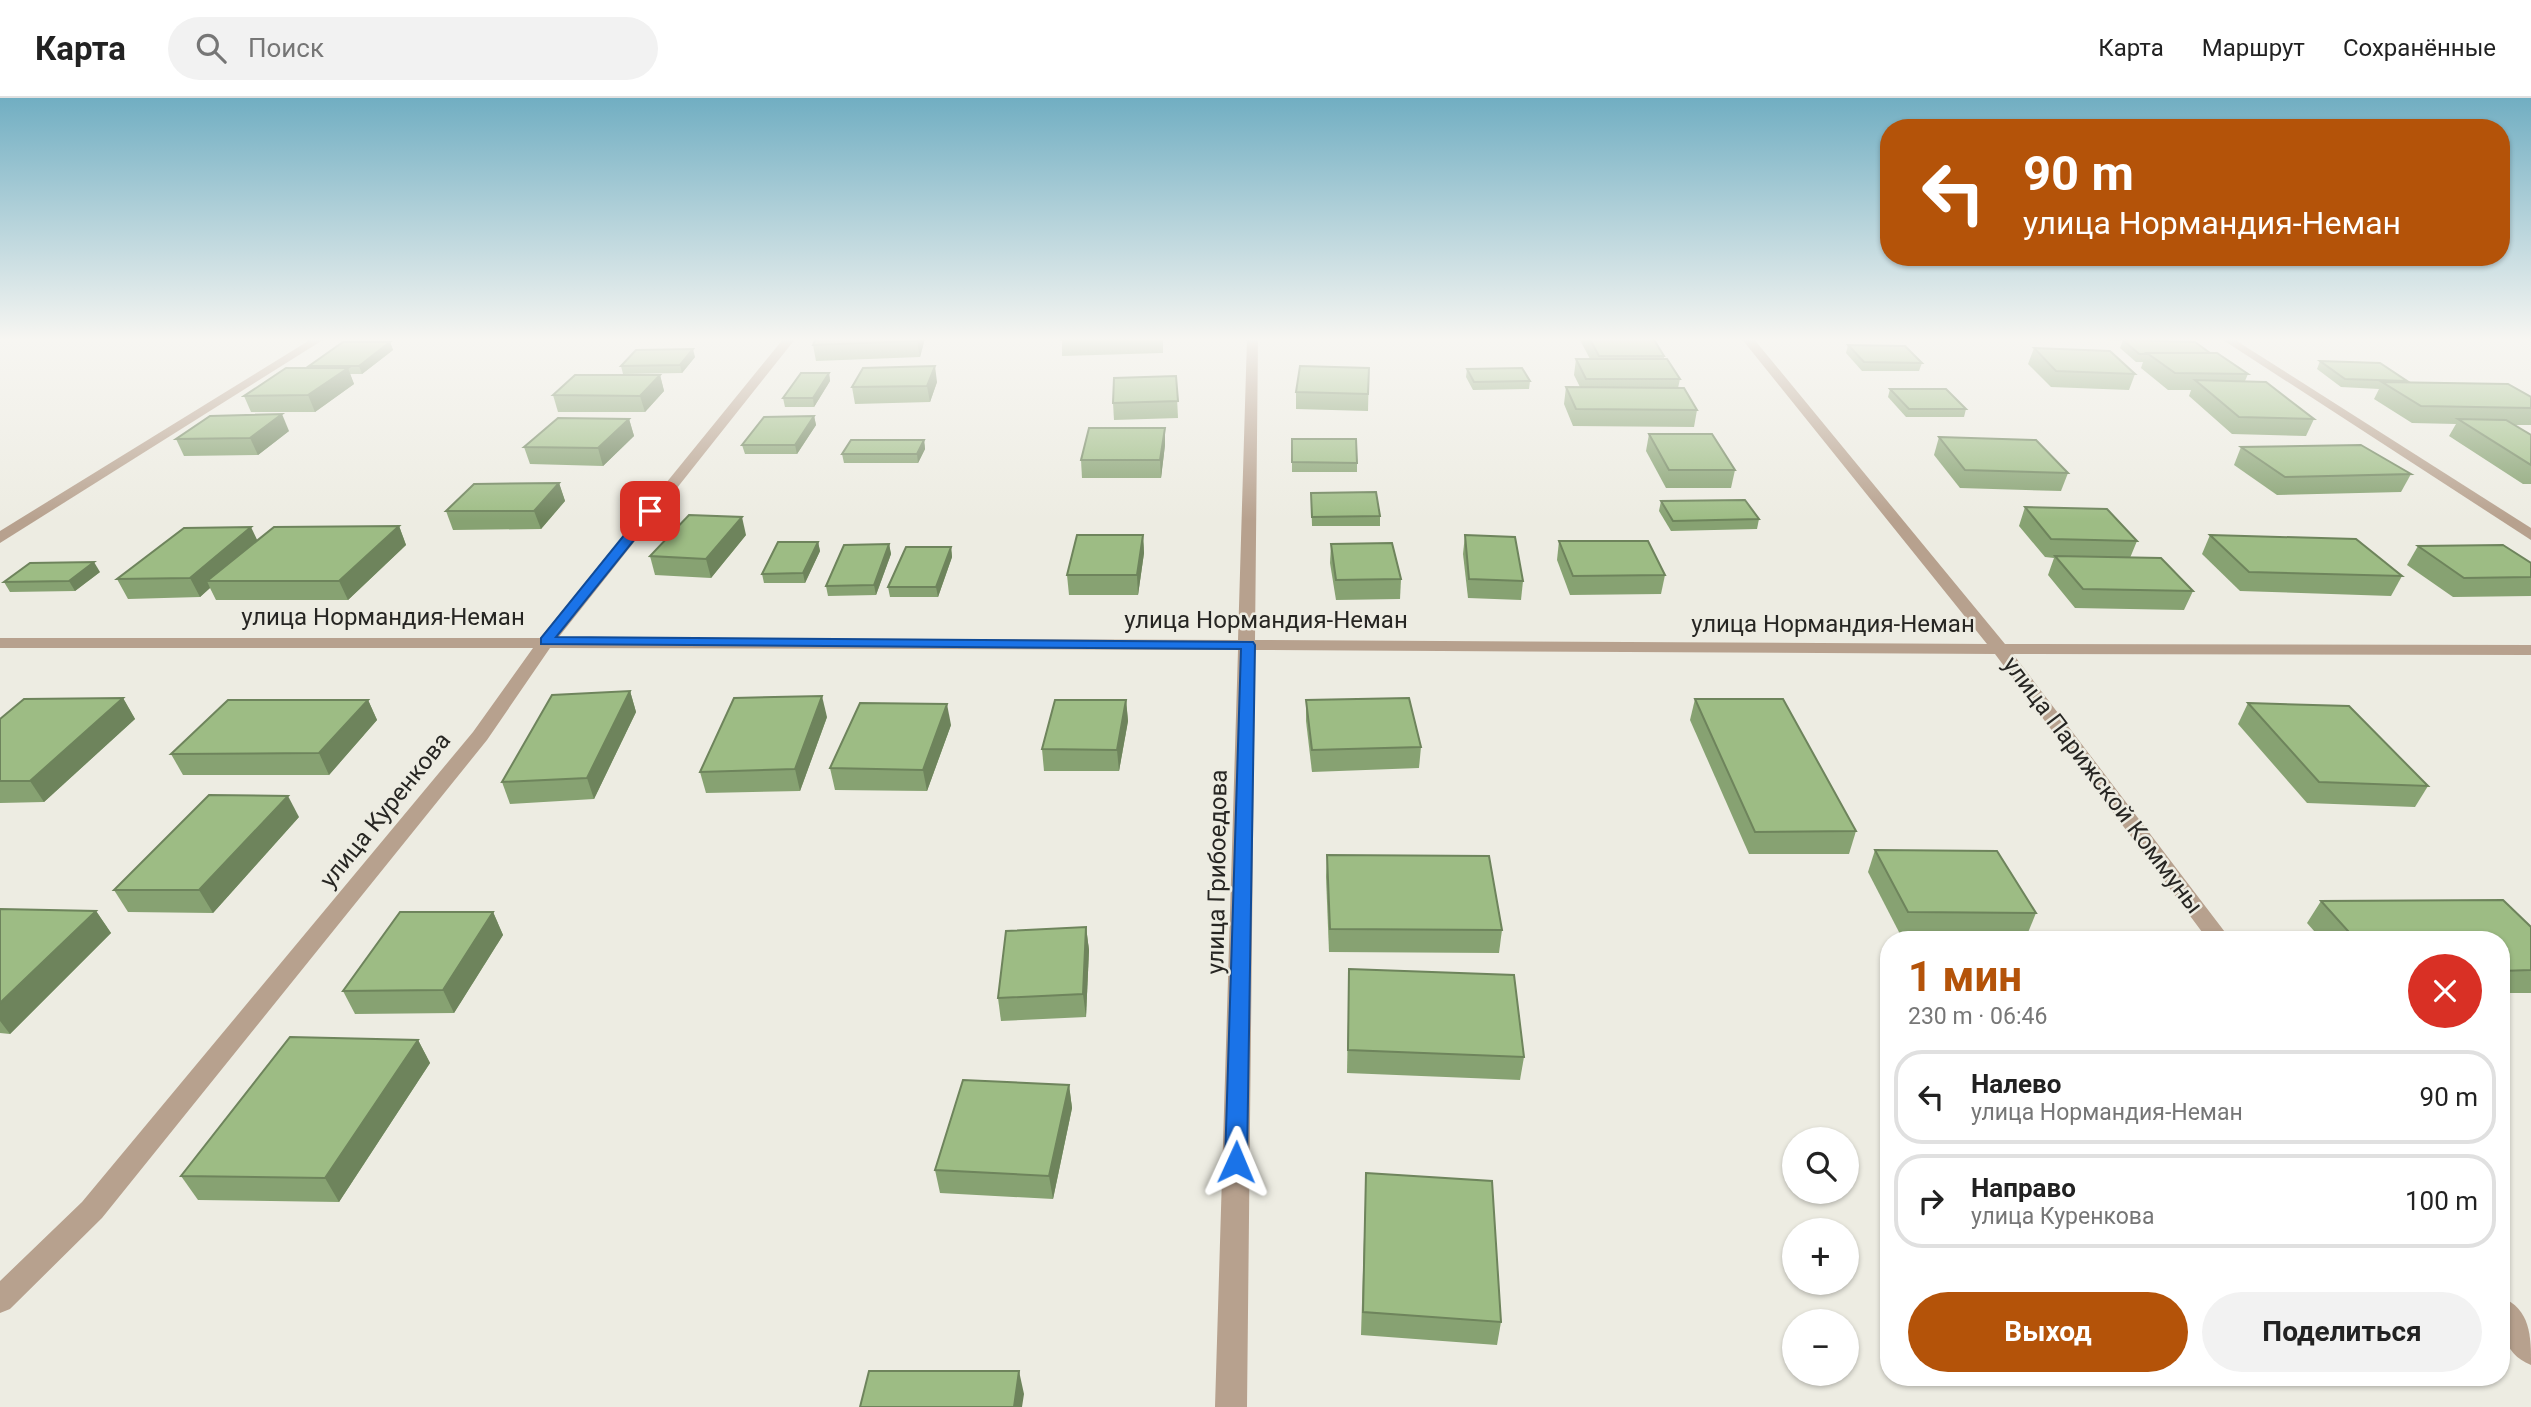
<!DOCTYPE html>
<html lang="ru">
<head>
<meta charset="utf-8">
<style>
  :root { --surface:#fff; --page:#f2f2f2; --text:#222; --muted:#767676; --line:#e0e0e0; --accent:#b45309 }
  body { margin:0; font-family:Roboto,sans-serif; background:var(--page); color:var(--text); height:100vh; display:flex; flex-direction:column; font-size:26px; white-space:nowrap }
  * { box-sizing:border-box; margin:0 }
  p { font-size:23px; color:var(--muted) }
  .icon { flex:none; width:38px; height:38px; fill:none; stroke:currentColor; stroke-width:2; stroke-linecap:round; stroke-linejoin:round }
  .map { position:relative; flex:1; overflow:hidden }
  .drawer { position:absolute; left:1880px; top:833px; width:630px; height:455px; display:flex; flex-direction:column; background:var(--surface); border-radius:28px; box-shadow:0 2px 5px #0004 }
  .drawer>* { flex:none }
  .guide { position:absolute; left:1880px; top:21px; width:630px; height:147px; border-radius:28px; box-shadow:0 2px 5px #0004; background:#b45309; color:#fff; overflow:hidden }
  .tools { position:absolute; left:1782px; top:1029px; display:grid; gap:14px }
  .tools a { display:grid; place-items:center; width:77px; height:77px; border-radius:50%; background:var(--surface); box-shadow:0 2px 5px #0004; font-size:35px }
  .pin { position:absolute; display:grid; place-items:center; width:60px; height:60px; color:#fff; margin:-30px; border-radius:14px; box-shadow:0 4px 10px #0006 }
  .me { position:absolute; width:77px; margin:-38px; rotate:1deg; stroke-linejoin:round; filter:drop-shadow(0 0 5px #0008) }
  .turn { display:flex; align-items:center; gap:24px; height:147px; padding:0 28px; font-size:32px }
  .turn .icon { width:91px; height:91px; stroke-width:2.5 }
  .turn b { display:block; font-size:49px; line-height:60px }
  .round { display:grid; place-items:center; flex:none; width:74px; height:74px; border-radius:37px; background:var(--page) }
  .summary { display:flex; align-items:center; justify-content:space-between; height:119px; padding:0 28px }
  h1 { font-size:42px; font-weight:700; line-height:52px; color:var(--accent) }
  .primary-button { display:flex; gap:14px; margin-top:auto; padding:14px 28px }
  .primary-button a { flex:1; height:80px; border-radius:42px; background:var(--accent); color:#fff; font-size:28px; font-weight:700; line-height:80px; text-align:center }
  .primary-button a+a { background:var(--page); color:var(--text) }
  ul { padding:0; list-style:none }
  li { display:flex; align-items:center; gap:21px; height:94px; margin:0 14px 10px; padding:0 14px; border:4px solid var(--line); border-radius:28px }
  li div { flex:1 }
  li b { display:block; font-size:26px }
  li em { font-style:normal }
  header { display:flex; align-items:center; gap:42px; box-sizing:border-box; height:98px; padding:0 35px; background:var(--surface); border-bottom:2px solid var(--line) }
  header strong { font-size:33px }
  nav { display:flex; gap:38px; margin-inline-start:auto; font-size:24px }
  .search { width:490px; height:63px; background:var(--page); display:flex; align-items:center; gap:18px; box-sizing:border-box; padding:0 24px; border-radius:38px; color:var(--muted); font-size:26px }
  .map>svg:first-child { display:block }
</style>
</head>
<body>
<header>
<strong>Карта</strong>
<div class="search"><svg class="icon" aria-label="search" viewBox="0 0 24 24"><circle cx="10" cy="10" r="6"/><path d="M15 15l6 6"/></svg>Поиск</div>
<nav><a>Карта</a><a>Маршрут</a><a>Сохранённые</a></nav>
</header>
<div class="map">
<svg width="2531" height="1309" viewBox="0 0 2531 1309">
  <rect width="100%" height="100%" fill="#edece2"/>
  <g fill="none" stroke-linecap="round" stroke-linejoin="round">
    <g fill="#b7a18e" fill-rule="evenodd">
      <polygon points="313,240 326,240 0,445 0,433"/>
      <polygon points="784,240 796,240 558,540 1238,542 1247,240 1258,240 1255,542 1987,546 1741,240 1753,240 2005,546 2531,547 2531,557 2013,556 2231,842 2208,842 1995,556 1255,552 1247,1309 1215,1309 1238,552 550,550 487,642 102,1120 10,1211 0,1215 0,1183 82,1104 473,634 533,550 0,550 0,540 540,540"/>
      <polygon points="2220,240 2232,240 2531,430 2531,442"/>
      <path d="M2501,1199C2531,1211 2531,1239 2531,1267C2501,1255 2500,1227 2501,1199Z"/>
    </g>
  </g>
  <g fill="#87a272">
    <polygon points="925,240 920,259 816,263 813,247"/>
    <polygon points="1062,240 1163,240 1163,255 1062,258"/>
    <polygon points="1579,240 1653,240 1664,258 1664,261 1680,281 1678,290 1697,312 1694,329 1573,328 1564,306 1566,289 1580,289 1574,277 1576,261 1590,261"/>
    <polygon points="2101,240 2170,240 2168,243 2104,242"/>
    <polygon points="2123,242 2210,255 2248,276 2245,283 2314,321 2306,338 2232,336 2189,298 2191,292 2168,292 2141,270 2143,264 2136,264 2120,250"/>
    <polygon points="390,244 393,252 362,276 350,276 354,286 315,314 251,314 244,298 310,270 309,268"/>
    <polygon points="1848,247 1922,265 1919,273 1862,273 1846,255"/>
    <polygon points="2034,250 2135,276 2129,292 2051,289 2028,266"/>
    <polygon points="695,259 682,275 623,276 621,268"/>
    <polygon points="2320,263 2407,283 2406,285 2531,299 2531,327 2514,327 2531,337 2531,386 2523,386 2449,338 2456,326 2412,325 2374,301 2379,291 2341,289 2317,271"/>
    <polygon points="1369,270 1368,313 1296,311 1296,294"/>
    <polygon points="1467,271 1530,283 1529,291 1473,292 1466,279"/>
    <polygon points="829,275 830,283 814,309 785,309 783,300"/>
    <polygon points="660,277 664,293 645,314 558,314 553,297"/>
    <polygon points="1176,278 1178,320 1114,322 1113,305"/>
    <polygon points="937,284 930,304 855,306 852,289"/>
    <polygon points="1890,291 1966,311 1964,319 1906,319 1888,299"/>
    <polygon points="814,318 816,327 797,356 745,356 742,347"/>
    <polygon points="629,321 634,338 603,368 530,366 524,349"/>
    <polygon points="1165,330 1165,347 1161,380 1082,380 1081,362"/>
    <polygon points="289,333 258,357 184,358 176,341"/>
    <polygon points="1649,336 1735,372 1731,390 1666,390 1646,353"/>
    <polygon points="1939,339 2068,375 2061,393 1960,390 1934,357"/>
    <polygon points="1292,341 1357,365 1357,374 1292,374"/>
    <polygon points="924,342 925,351 918,365 844,365 842,356"/>
    <polygon points="2241,349 2411,376 2401,394 2277,397 2234,367"/>
    <polygon points="559,385 565,403 541,431 453,432 446,413"/>
    <polygon points="1311,395 1380,418 1380,428 1312,428"/>
    <polygon points="1661,403 1759,421 1757,431 1671,433 1659,413"/>
    <polygon points="2025,409 2137,443 2130,460 2193,493 2184,512 2075,510 2048,477 2054,460 2045,459 2019,428"/>
    <polygon points="399,428 406,447 348,502 216,502 210,490 200,499 128,501 117,481 257,442"/>
    <polygon points="746,437 711,480 655,477 650,458"/>
    <polygon points="1143,437 1144,455 1138,497 1069,497 1067,477"/>
    <polygon points="1465,437 1523,483 1521,502 1468,500 1463,456"/>
    <polygon points="2210,437 2402,478 2391,498 2240,493 2202,456"/>
    <polygon points="1559,443 1665,477 1661,496 1570,497 1557,462"/>
    <polygon points="818,444 820,453 805,485 764,485 762,476"/>
    <polygon points="889,446 891,456 876,497 828,498 826,488"/>
    <polygon points="1331,446 1401,481 1400,501 1336,502 1330,465"/>
    <polygon points="2418,448 2531,465 2531,498 2453,499 2407,467"/>
    <polygon points="951,449 952,459 938,499 890,499 888,489"/>
    <polygon points="100,474 75,493 10,494 4,484"/>
    <polygon points="630,593 636,614 594,701 510,706 502,684"/>
    <polygon points="123,600 135,621 44,704 0,705 0,621"/>
    <polygon points="1695,601 1856,733 1849,756 1749,756 1690,622"/>
    <polygon points="368,602 377,622 329,677 183,677 171,656"/>
    <polygon points="1126,602 1128,623 1119,673 1044,673 1042,651"/>
    <polygon points="1306,602 1421,649 1419,670 1312,674 1306,623"/>
    <polygon points="2248,605 2428,688 2415,709 2307,705 2238,626"/>
    <polygon points="827,619 800,693 706,695 700,674"/>
    <polygon points="951,627 927,693 835,692 830,670"/>
    <polygon points="299,719 213,815 128,814 114,792"/>
    <polygon points="1875,752 2036,815 2027,837 1900,836 1868,774"/>
    <polygon points="1327,757 1502,832 1499,855 1329,854 1326,779"/>
    <polygon points="2321,803 2531,829 2531,895 2501,895 2501,842 2322,842 2307,825"/>
    <polygon points="0,811 96,813 111,835 10,936 0,935"/>
    <polygon points="493,814 503,837 454,915 355,916 343,893"/>
    <polygon points="1086,829 1089,852 1086,919 1001,923 998,900"/>
    <polygon points="1349,871 1524,959 1520,982 1347,975"/>
    <polygon points="418,942 430,965 339,1104 198,1102 181,1078"/>
    <polygon points="1069,987 1072,1010 1053,1101 940,1095 935,1072"/>
    <polygon points="1366,1075 1501,1224 1497,1247 1361,1237"/>
  </g>
  <g fill="#6e845c">
    <polygon points="918,240 925,240 920,259 917,243"/>
    <polygon points="390,244 393,252 362,276 359,268"/>
    <polygon points="693,251 695,259 682,275 680,267"/>
    <polygon points="935,268 937,284 930,304 927,288"/>
    <polygon points="348,270 354,286 315,314 308,297"/>
    <polygon points="829,275 830,283 814,309 813,300"/>
    <polygon points="660,277 664,293 645,314 640,298"/>
    <polygon points="282,316 289,333 258,357 250,340"/>
    <polygon points="814,318 816,327 797,356 795,347"/>
    <polygon points="629,321 634,338 603,368 598,350"/>
    <polygon points="1165,330 1165,347 1161,380 1160,362"/>
    <polygon points="924,342 925,351 918,365 917,356"/>
    <polygon points="559,385 565,403 541,431 534,413"/>
    <polygon points="742,419 746,437 711,480 706,461"/>
    <polygon points="399,428 406,447 348,502 339,483"/>
    <polygon points="251,429 260,448 207,483 210,490 200,499 190,480"/>
    <polygon points="1143,437 1144,455 1138,497 1137,477"/>
    <polygon points="818,444 820,453 805,485 803,475"/>
    <polygon points="889,446 891,456 876,497 874,487"/>
    <polygon points="951,449 952,459 938,499 936,489"/>
    <polygon points="94,464 100,474 75,493 69,483"/>
    <polygon points="630,593 636,614 594,701 587,680"/>
    <polygon points="822,598 827,619 800,693 795,671"/>
    <polygon points="123,600 135,621 44,704 30,683"/>
    <polygon points="368,602 377,622 329,677 319,655"/>
    <polygon points="1126,602 1128,623 1119,673 1117,652"/>
    <polygon points="947,606 951,627 927,693 923,672"/>
    <polygon points="288,698 299,719 213,815 199,792"/>
    <polygon points="96,813 111,835 10,936 0,923 0,905"/>
    <polygon points="493,814 503,837 454,915 443,892"/>
    <polygon points="1086,829 1089,852 1086,919 1083,896"/>
    <polygon points="418,942 430,965 339,1104 325,1080"/>
    <polygon points="1069,987 1072,1010 1053,1101 1049,1078"/>
    <polygon points="1019,1273 1024,1296 1022,1309 1014,1309"/>
  </g>
  <g fill="#9dbc84" stroke="#6e845c" stroke-width="2">
    <polygon points="816,240 918,240 917,243 813,247"/>
    <polygon points="1062,240 1162,240 1061,242"/>
    <polygon points="1589,240 1653,240 1664,258 1599,258"/>
    <polygon points="2123,242 2195,244 2210,255 2139,256"/>
    <polygon points="343,244 390,244 359,268 309,268"/>
    <polygon points="1848,247 1905,248 1922,265 1864,264"/>
    <polygon points="2034,250 2110,253 2135,276 2056,273"/>
    <polygon points="693,251 680,267 621,268 636,252"/>
    <polygon points="2147,255 2217,255 2248,276 2175,275"/>
    <polygon points="1576,261 1667,261 1680,281 1586,281"/>
    <polygon points="2320,263 2380,265 2407,283 2345,281"/>
    <polygon points="935,268 927,288 852,289 863,270"/>
    <polygon points="1300,268 1369,270 1368,296 1296,294"/>
    <polygon points="286,270 348,270 308,297 244,298"/>
    <polygon points="1522,270 1530,283 1474,284 1467,271"/>
    <polygon points="801,275 829,275 813,300 783,300"/>
    <polygon points="575,277 660,277 640,298 553,297"/>
    <polygon points="1176,278 1178,303 1113,305 1114,280"/>
    <polygon points="2195,282 2266,284 2314,321 2239,319"/>
    <polygon points="2382,284 2508,286 2531,299 2531,310 2421,308"/>
    <polygon points="1566,289 1684,290 1697,312 1576,311"/>
    <polygon points="1890,291 1946,291 1966,311 1909,311"/>
    <polygon points="282,316 250,340 176,341 210,318"/>
    <polygon points="814,318 795,347 742,347 764,319"/>
    <polygon points="558,320 629,321 598,350 524,349"/>
    <polygon points="2458,321 2506,322 2531,337 2531,367"/>
    <polygon points="1089,330 1165,330 1160,362 1081,362"/>
    <polygon points="1649,336 1712,336 1735,372 1669,372"/>
    <polygon points="1939,339 2036,342 2068,375 1965,372"/>
    <polygon points="1292,341 1356,341 1357,365 1292,364"/>
    <polygon points="851,342 924,342 917,356 842,356"/>
    <polygon points="2361,347 2411,376 2285,379 2241,349"/>
    <polygon points="559,385 534,413 446,413 474,386"/>
    <polygon points="1376,394 1380,418 1312,419 1311,395"/>
    <polygon points="1745,402 1759,421 1673,423 1661,403"/>
    <polygon points="2025,409 2107,411 2137,443 2051,441"/>
    <polygon points="689,417 742,419 706,461 650,458"/>
    <polygon points="399,428 339,483 207,483 274,429"/>
    <polygon points="251,429 190,480 117,481 184,430"/>
    <polygon points="1077,437 1143,437 1137,477 1067,477"/>
    <polygon points="1465,437 1515,439 1523,483 1469,481"/>
    <polygon points="2210,437 2356,441 2402,478 2249,474"/>
    <polygon points="1559,443 1648,443 1665,477 1573,478"/>
    <polygon points="778,444 818,444 803,475 762,476"/>
    <polygon points="1392,445 1401,481 1336,482 1331,446"/>
    <polygon points="889,446 874,487 826,488 844,447"/>
    <polygon points="2503,447 2531,465 2531,479 2464,480 2418,448"/>
    <polygon points="906,449 951,449 936,489 888,489"/>
    <polygon points="2055,458 2161,460 2193,493 2083,491"/>
    <polygon points="94,464 69,483 4,484 30,465"/>
    <polygon points="630,593 587,680 502,684 552,597"/>
    <polygon points="822,598 795,671 700,674 734,600"/>
    <polygon points="123,600 30,683 0,683 0,621 24,601"/>
    <polygon points="1409,600 1421,649 1312,652 1306,602"/>
    <polygon points="1695,601 1783,601 1856,733 1755,734"/>
    <polygon points="228,602 368,602 319,655 171,656"/>
    <polygon points="1055,602 1126,602 1117,652 1042,651"/>
    <polygon points="860,605 947,606 923,672 830,670"/>
    <polygon points="2248,605 2349,608 2428,688 2319,684"/>
    <polygon points="209,697 288,698 199,792 114,792"/>
    <polygon points="1875,752 1997,753 2036,815 1908,814"/>
    <polygon points="1327,757 1489,758 1502,832 1330,831"/>
    <polygon points="2503,802 2531,829 2531,872 2501,873 2501,842 2356,842 2321,803"/>
    <polygon points="0,811 96,813 0,905"/>
    <polygon points="400,814 493,814 443,892 343,893"/>
    <polygon points="1086,829 1083,896 998,900 1006,833"/>
    <polygon points="1349,871 1514,877 1524,959 1348,952"/>
    <polygon points="290,939 418,942 325,1080 181,1078"/>
    <polygon points="963,982 1069,987 1049,1078 935,1072"/>
    <polygon points="1366,1075 1492,1083 1501,1224 1363,1214"/>
    <polygon points="869,1273 1019,1273 1014,1309 860,1309"/>
  </g>
  <linearGradient id="sky" x2="0" y2="1"><stop stop-color="#71aec2"/><stop offset="0.57" stop-color="#f7f6f2"/><stop offset="1" stop-color="#f7f6f2" stop-opacity="0"/></linearGradient>
  <rect width="2531" height="423" fill="url(#sky)"/>
  <polygon fill="#1a73e8" stroke="#114b97" stroke-width="2" points="650,409 655,410 655,416 556,539 1253,544 1255,547 1247,1064 1244,1070 1236,1073 1228,1070 1225,1064 1241,551 541,546 541,540 646,410"/>
  <g text-anchor="middle" dominant-baseline="central" stroke-width="5" stroke-linejoin="round" paint-order="stroke">
    <g font-size="24" fill="#272623" stroke="#edece2">
      <text x="383" y="519">улица Нормандия-Неман</text>
      <text x="1266" y="522">улица Нормандия-Неман</text>
      <text x="1833" y="526">улица Нормандия-Неман</text>
      <text transform="translate(2103 687) rotate(53)">улица Парижской Коммуны</text>
      <text transform="translate(385 712) rotate(-51)">улица Куренкова</text>
      <text transform="translate(1217 774) rotate(-89)">улица Грибоедова</text>
    </g>
  </g>
</svg>
<div class="tools">
<a><svg class="icon" aria-label="search" viewBox="0 0 24 24"><circle cx="10" cy="10" r="6"/><path d="M15 15l6 6"/></svg></a>
<a>+</a>
<a>−</a>
</div>
<div class="pin" style="left:650px;top:413px;background:#d93025"><svg class="icon" aria-label="arrive" viewBox="0 0 24 24"><path d="M6 21V4h12l-3 4 3 4H6"/></svg></div>
<svg class="me" style="left:1236px;top:1064px" viewBox="-20 -20 40 40"><path d="M0-17L14 15 0 8-14 15z" fill="#1a73e8" stroke="#fff" stroke-width="4"/></svg>
<div class="guide">
<div class="turn"><svg class="icon" aria-label="left" viewBox="0 0 24 24"><path d="M17 20v-9H6M10 6l-5 5 5 5"/></svg><div><b>90 m</b>улица Нормандия-Неман</div></div>
</div>
<section class="drawer">
<div class="summary"><div><h1>1 мин</h1><p>230 m · 06:46</p></div><a class="round" style="background:#d93025;color:#fff"><svg class="icon" aria-label="close" viewBox="0 0 24 24"><path d="M6 6l12 12M18 6L6 18"/></svg></a></div>
<ul>
<li><svg class="icon" aria-label="left" viewBox="0 0 24 24"><path d="M17 20v-9H6M10 6l-5 5 5 5"/></svg><div><b>Налево</b><p>улица Нормандия-Неман</p></div><em>90 m</em></li>
<li><svg class="icon" aria-label="right" viewBox="0 0 24 24"><path d="M7 20v-9h11M14 6l5 5-5 5"/></svg><div><b>Направо</b><p>улица Куренкова</p></div><em>100 m</em></li>
</ul>
<div class="primary-button"><a>Выход</a><a>Поделиться</a></div>
</section>
</div>
</body>
</html>
